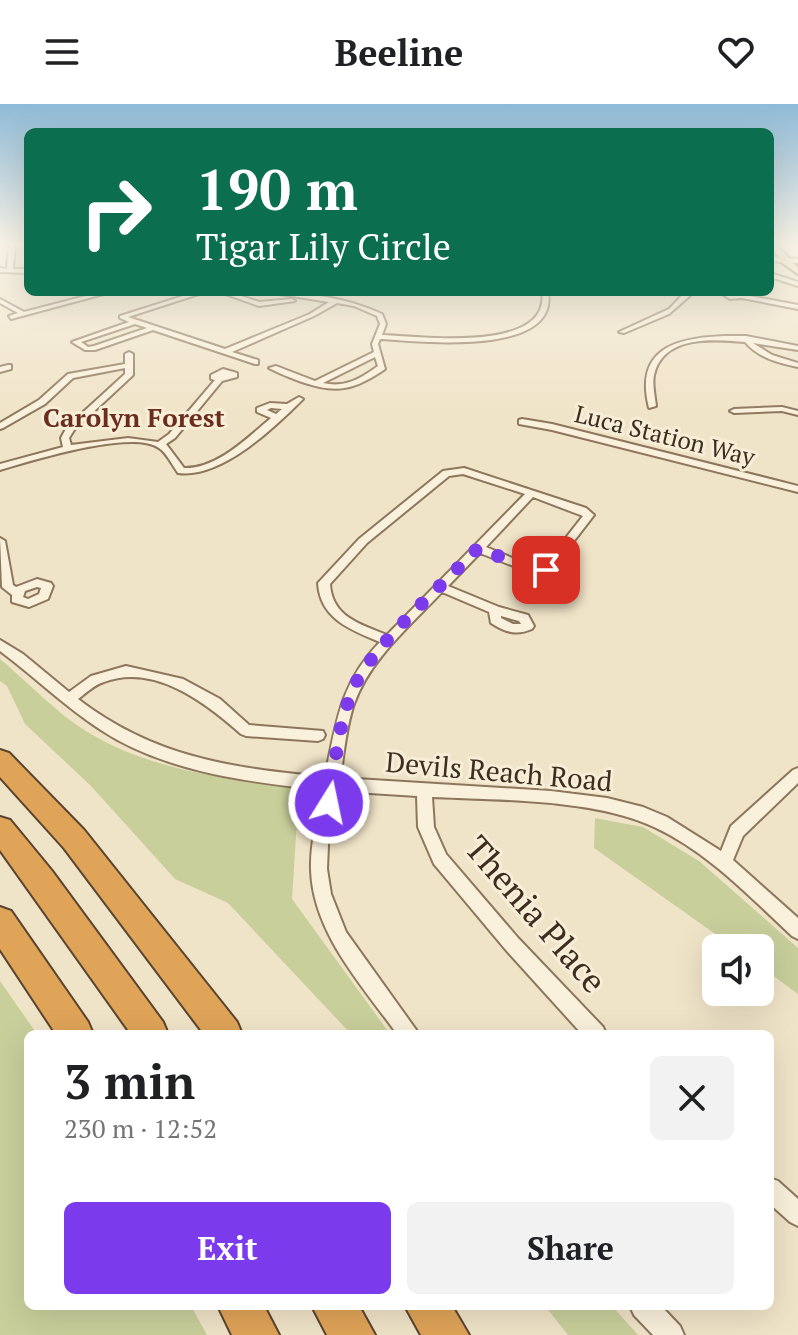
<!DOCTYPE html>
<html lang="en">
<head>
<meta charset="utf-8">
<style>
  :root { --surface:#fff; --page:#f2f2f2; --text:#202124; --muted:#757577; --accent:#7c3aed }
  body { margin:0; font-family:"PT Serif",serif; background:var(--page); color:var(--text); height:100vh; display:flex; flex-direction:column; font-size:30px; white-space:nowrap }
  * { box-sizing:border-box; margin:0 }
  p { font-size:26px; color:var(--muted) }
  .icon { flex:none; width:44px; height:44px; fill:none; stroke:currentColor; stroke-width:2; stroke-linecap:round; stroke-linejoin:round }
  .map { position:relative; flex:1; overflow:hidden }
  .sheet { position:absolute; left:24px; top:926px; width:750px; height:280px; display:flex; flex-direction:column; background:var(--surface); border-radius:12px; box-shadow:0 8px 32px #0002 }
  .sheet>* { flex:none }
  .hud { position:absolute; left:24px; top:24px; width:750px; height:168px; border-radius:12px; box-shadow:0 8px 32px #0002; background:#0b6e4f; color:#fff; overflow:hidden }
  .fabs { position:absolute; left:702px; top:830px; display:grid; gap:16px }
  .fabs a { display:grid; place-items:center; width:72px; height:72px; border-radius:12px; background:var(--surface); box-shadow:0 8px 32px #0002; font-size:40px }
  .pin { position:absolute; display:grid; place-items:center; width:68px; height:68px; color:#fff; margin:-34px; border-radius:16px; box-shadow:0 4px 12px #0006 }
  .me { position:absolute; width:88px; margin:-44px; rotate:10deg; stroke-linejoin:round; filter:drop-shadow(0 0 6px #0008) }
  .turn { display:flex; align-items:center; gap:28px; height:168px; padding:0 40px; font-size:36px }
  .turn .icon { width:104px; height:104px; stroke-width:2.5 }
  .turn b { display:block; font-size:56px; line-height:68px }
  .round { display:grid; place-items:center; flex:none; width:84px; height:84px; border-radius:12px; background:var(--page) }
  .head { display:flex; align-items:center; justify-content:space-between; height:136px; padding:0 40px }
  h1 { font-size:48px; font-weight:700; line-height:60px }
  .primary-button { display:flex; gap:16px; margin-top:auto; padding:16px 40px }
  .primary-button a { flex:1; height:92px; border-radius:12px; background:var(--accent); color:#fff; font-size:32px; font-weight:700; line-height:92px; text-align:center }
  .primary-button a+a { background:var(--page); color:var(--text) }
  header { display:flex; justify-content:space-between; align-items:center; height:104px; padding:0 40px; background:var(--surface); font-size:36px; font-weight:700 }
  .map>svg:first-child { display:block }
</style>
</head>
<body>
<header><svg class="icon" aria-label="menu" viewBox="0 0 24 24"><path d="M4 6h16M4 12h16M4 18h16"/></svg>Beeline<svg class="icon" aria-label="heart" viewBox="0 0 24 24"><path d="M12 20l-8-8c-3-5 5-10 8-4 3-6 11-1 8 4z"/></svg></header>
<div class="map">
<svg width="798" height="1231" viewBox="0 0 798 1231">
  <rect width="100%" height="100%" fill="#f0e4c8"/>
  <g fill="#c9cf9b">
    <path d="M0,555C29,579 58,611 91,630C152,666 229,676 299,684L292,795L390,930H351L228,799L175,775L91,682L25,620L7,582L0,577Z"/>
    <polygon points="595,714 643,723 699,757 798,844 798,890 760,862 760,844 735,844 594,744"/>
    <polygon points="0,877 37,930 28,930 28,1202 191,1202 207,1231 0,1231"/>
    <polygon points="545,1202 612,1202 638,1231 568,1231"/>
  </g>
  <g fill="none" stroke-linecap="round" stroke-linejoin="round">
    <g stroke="#8d765c" stroke-width="4">
      <g id="street">
        <polygon points="9,139 15,139 13,165 28,165 28,169 0,168 0,164 7,165"/>
        <polygon points="770,153 798,155 798,159 770,157"/>
        <polygon points="770,169 798,178 798,182 770,173"/>
        <polygon points="101,188 111,188 11,215 9,212 18,209 0,199 0,195 24,208"/>
        <path d="M196,188H205L128,213L225,245L310,210L329,198L267,188C306,188 347,194 382,210L386,220L382,231C417,232 551,250 542,188H548C559,254 417,237 380,235L378,240L385,265C353,287 336,290 299,277C289,273 278,269 269,264L276,262L315,277L374,248L372,240L380,220L377,212L354,202L337,199L314,212L232,248L258,256V260H255L153,226L95,246H85L72,238L129,218L120,214V212ZM135,220L147,224L94,242L88,243L81,238ZM375,253L378,262C360,275 345,284 323,279Z"/>
        <polygon points="220,188 229,188 259,198 292,195 295,197 259,202"/>
        <polygon points="685,188 694,188 669,210 624,229 619,228 669,205"/>
        <path d="M719,188C726,188 730,191 737,191L735,188H741L744,191L798,201V205L742,194L730,195Z"/>
        <path d="M724,232H746L798,242V246L753,239L772,251L798,259V263C778,259 759,254 745,238C714,235 663,231 654,271C652,280 655,292 656,302L649,304C634,245 675,234 724,232Z"/>
        <path d="M129,248L133,250V271L74,326L69,334L71,341L128,334L158,338L169,330L215,276L211,275V271L223,265L237,269V273L222,277L175,334L166,340L184,364C217,365 247,334 271,314L257,308V304L270,299L287,300L299,293L303,295C274,324 221,375 178,369C173,362 166,348 159,344C132,325 31,357 0,366V360L63,343L61,334L67,323L125,270V264L73,274L45,300L3,324L0,325V319L39,296L68,270L125,260V250ZM271,304L282,305L276,310L267,306Z"/>
        <polygon points="8,261 11,261 11,265 0,268 0,263"/>
        <polygon points="782,303 798,307 798,311 782,307 734,309 730,307 734,305"/>
        <polygon points="522,315 552,320 798,382 798,388 552,326 519,320 519,316"/>
        <path d="M464,364L586,404L594,411L550,468H529L480,449L448,482L499,503L528,511L534,522L532,525C516,532 505,528 491,519L489,508L442,488C410,522 370,555 354,600C346,623 344,650 340,674L551,687L607,694L643,703L667,713L721,747L731,722L793,666L798,664V679L743,732L733,756L798,814V835L792,832C749,792 708,748 654,723C596,695 498,696 432,693L434,723L446,750L518,834L603,923L606,930H582L506,846L434,760L418,723L417,692L338,687L328,741L327,765L331,790L346,828L419,930H397C362,881 313,829 311,766C310,739 318,712 323,686C248,678 165,668 101,626C65,603 34,572 0,547V536L23,550L69,588L91,572L126,562L183,575L220,595L249,621L323,627L325,631L323,635L318,637L246,632L241,630C205,598 154,559 104,578C94,581 86,589 78,595C155,654 232,664 325,673C336,620 340,579 380,538C351,526 320,515 318,479L359,435L443,367ZM463,370L525,390L387,531C360,520 332,513 330,480L367,439L449,372ZM533,393L583,412L543,463H534L486,443ZM501,512L519,517L521,520H513L501,514Z"/>
        <path d="M0,434L5,437L13,481L16,483L37,475L51,479L53,482L48,495L29,503L12,498V491L2,483ZM37,483L41,484L39,490L28,495L23,493L25,487Z"/>
        <polygon points="770,1074 778,1077 798,1095 798,1122 790,1118 770,1100"/>
        <polygon points="630,1202 661,1202 680,1222 684,1231 653,1231 634,1211"/>
      </g>
    </g>
    <g stroke="#5b4430" stroke-width="4">
      <polygon id="primary" points="770,139 775,139 798,164 798,170 781,158"/>
    </g>
    <g stroke="#5b4430" stroke-width="4">
      <g id="highway">
        <polygon points="0,646 9,649 84,726 237,918 242,930 204,930 64,744 0,673"/>
        <polygon points="0,713 10,716 52,767 163,918 168,930 131,930 0,746"/>
        <polygon points="0,803 11,807 88,918 93,930 56,930 0,845"/>
        <polygon points="218,1202 264,1202 279,1231 232,1231"/>
        <polygon points="312,1202 359,1202 375,1231 327,1231"/>
        <polygon points="405,1202 452,1202 469,1231 421,1231"/>
      </g>
    </g>
    <use href="#street" fill="#faf1dc" fill-rule="evenodd"/>
    <use href="#primary" fill="#f3d9a0" fill-rule="evenodd"/>
    <use href="#highway" fill="#e0a458" fill-rule="evenodd"/>
  </g>
  <linearGradient id="sky" x2="0" y2="1"><stop stop-color="#8fbad6"/><stop offset="0.45" stop-color="#f8f3e6"/><stop offset="1" stop-color="#f8f3e6" stop-opacity="0"/></linearGradient>
  <rect width="798" height="311" fill="url(#sky)"/>
  <g fill="none" stroke-linecap="round" stroke-linejoin="round">
    <path stroke="#7c3aed" stroke-width="14" stroke-dasharray="0 25.2" d="M329,699C335,661 338,618 354,583C373,541 444,480 478,444L533,466H546"/>
  </g>
  <g text-anchor="middle" dominant-baseline="central" stroke-width="6" stroke-linejoin="round" paint-order="stroke">
    <g font-size="24" fill="#3d2e20" stroke="#f7eed8">
      <text transform="translate(665 331) rotate(14)">Luca Station Way</text>
    </g>
    <g font-size="26" font-weight="bold" fill="#6b2e1e" stroke="#f7eed8">
      <text x="134" y="313">Carolyn Forest</text>
    </g>
    <g font-size="28" fill="#3d2e20" stroke="#f7eed8">
      <text transform="translate(499 667) rotate(5)">Devils Reach Road</text>
    </g>
    <g font-size="34" fill="#3d2e20" stroke="#f7eed8">
      <text transform="translate(536 810) rotate(49)">Thenia Place</text>
    </g>
  </g>
</svg>
<div class="fabs">
<a><svg class="icon" aria-label="sound" viewBox="0 0 24 24"><path d="M4 9h4l5-4v14l-5-4H4zM17 9q2 3 0 6"/></svg></a>
</div>
<div class="pin" style="left:546px;top:466px;background:#d93025"><svg class="icon" aria-label="arrive" viewBox="0 0 24 24"><path d="M6 21V4h12l-3 4 3 4H6"/></svg></div>
<svg class="me" style="left:329px;top:699px" viewBox="-20 -20 40 40"><circle r="17" fill="#7c3aed" stroke="#fff" stroke-width="3"/><path d="M0-11L8 9 0 5-8 9z" fill="#fff"/></svg>
<div class="hud">
<div class="turn"><svg class="icon" aria-label="right" viewBox="0 0 24 24"><path d="M7 20v-9h11M14 6l5 5-5 5"/></svg><div><b>190 m</b>Tigar Lily Circle</div></div>
</div>
<section class="sheet">
<div class="head"><div><h1>3 min</h1><p>230 m · 12:52</p></div><a class="round"><svg class="icon" aria-label="close" viewBox="0 0 24 24"><path d="M6 6l12 12M18 6L6 18"/></svg></a></div>
<div class="primary-button"><a>Exit</a><a>Share</a></div>
</section>
</div>
</body>
</html>
